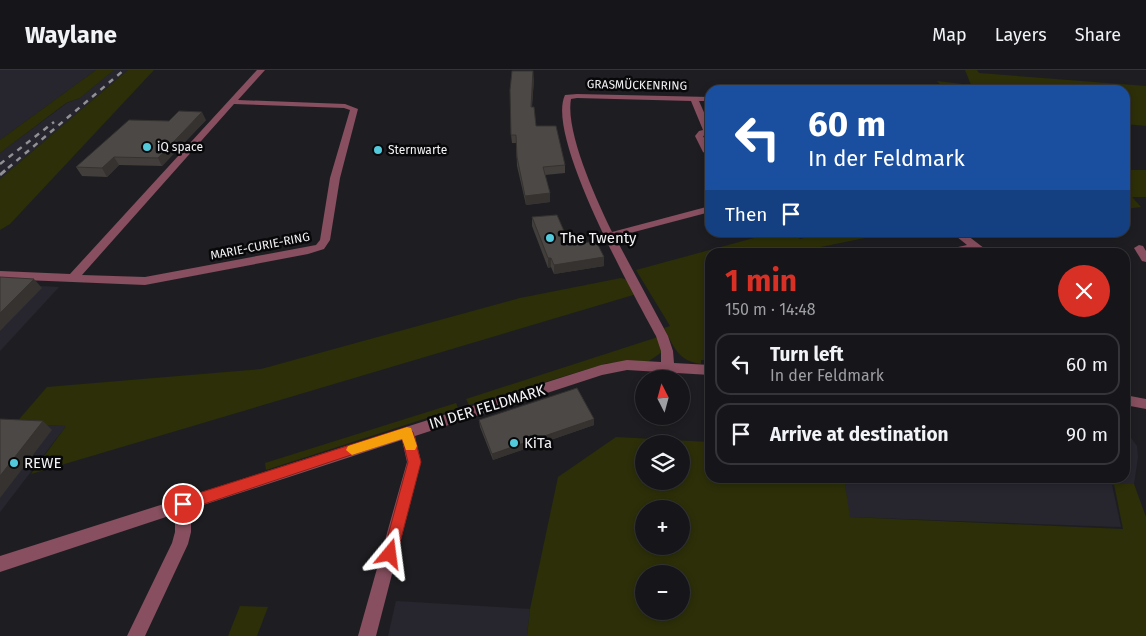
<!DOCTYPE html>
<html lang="en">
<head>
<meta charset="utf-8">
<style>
  :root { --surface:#16161a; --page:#1f1f23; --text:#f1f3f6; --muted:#9e9fa2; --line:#353539; --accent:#d93025 }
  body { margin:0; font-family:"Fira Sans",sans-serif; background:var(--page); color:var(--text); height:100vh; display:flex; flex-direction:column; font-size:19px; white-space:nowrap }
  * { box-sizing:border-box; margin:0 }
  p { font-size:16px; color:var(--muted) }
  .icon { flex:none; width:28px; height:28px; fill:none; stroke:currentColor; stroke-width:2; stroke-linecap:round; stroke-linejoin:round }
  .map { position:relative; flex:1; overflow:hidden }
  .sheet { position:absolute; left:705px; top:178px; width:425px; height:235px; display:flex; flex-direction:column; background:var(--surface); border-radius:15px; box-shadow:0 2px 8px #0003,0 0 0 1px var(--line) }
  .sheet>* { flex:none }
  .hud { position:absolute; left:705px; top:15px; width:425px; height:152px; border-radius:15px; box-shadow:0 2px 8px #0003,0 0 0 1px var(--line); background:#1a4fa0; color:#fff; overflow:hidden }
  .needle { width:32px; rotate:354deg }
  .fabs { position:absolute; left:635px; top:300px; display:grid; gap:10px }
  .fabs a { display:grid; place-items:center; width:55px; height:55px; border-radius:50%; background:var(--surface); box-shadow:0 2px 8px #0003,0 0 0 1px var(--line); font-size:25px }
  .pin { position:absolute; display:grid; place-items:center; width:42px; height:42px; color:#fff; margin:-21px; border:2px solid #fff; border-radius:50%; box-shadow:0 1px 5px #0007 }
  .me { position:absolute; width:55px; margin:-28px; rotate:16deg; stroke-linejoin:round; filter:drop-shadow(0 0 4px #0008) }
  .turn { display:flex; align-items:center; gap:18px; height:105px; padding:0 20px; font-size:22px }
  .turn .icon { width:65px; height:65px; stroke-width:2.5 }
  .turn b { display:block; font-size:35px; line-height:42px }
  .then { display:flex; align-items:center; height:48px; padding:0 20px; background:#0003; gap:10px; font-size:19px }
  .round { display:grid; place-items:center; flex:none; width:52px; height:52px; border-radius:26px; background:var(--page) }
  .summary { display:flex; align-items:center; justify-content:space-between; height:85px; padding:0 20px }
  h1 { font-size:30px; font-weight:700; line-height:38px; color:var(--accent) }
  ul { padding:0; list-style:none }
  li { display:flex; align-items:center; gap:15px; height:62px; margin:0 10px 8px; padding:0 10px; border:2px solid var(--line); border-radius:15px }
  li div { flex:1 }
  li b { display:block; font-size:19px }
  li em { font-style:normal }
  header { display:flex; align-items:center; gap:30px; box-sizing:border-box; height:70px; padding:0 25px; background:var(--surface); border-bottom:1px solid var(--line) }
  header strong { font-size:24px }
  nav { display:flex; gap:28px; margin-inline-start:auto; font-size:18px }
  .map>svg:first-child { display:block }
</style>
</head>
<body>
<header>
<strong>Waylane</strong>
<nav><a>Map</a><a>Layers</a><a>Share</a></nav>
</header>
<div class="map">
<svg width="1146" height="566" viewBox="0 0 1146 566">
  <rect width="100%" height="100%" fill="#1e1e22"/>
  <g fill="#27262f">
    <polygon points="0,0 96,0 0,70"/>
    <polygon points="114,0 128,0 0,109 0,83 67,33 80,28"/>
    <polygon points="0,214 59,217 0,281"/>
    <polygon points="0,353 66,356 0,442"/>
    <polygon points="1125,360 1137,376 1138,387 1134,414 1112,415 1121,457 849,447 844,408 1125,408"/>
    <polygon points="396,531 530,539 527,566 388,566"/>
  </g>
  <g fill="#2c2f08" fill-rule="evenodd">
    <polygon points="96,0 114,0 80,28 66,33 0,83 0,70"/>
    <polygon points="128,0 154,0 10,154 0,160 0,109"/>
    <polygon points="965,0 977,0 979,3 1146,16 1146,56 1125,54 1125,20 945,20 937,11 971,15"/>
    <polygon points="1125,100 1146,100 1146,127 1132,127 1141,137 1125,139"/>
    <path d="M772,163H793L800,169L824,163H889L811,179L814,182H710V290H701V294C678,291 674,277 664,258L670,256L636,200Z"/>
    <polygon points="621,208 632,211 640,223 31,404 66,356 15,354 47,317 261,299 520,228"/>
    <polygon points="661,266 662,282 649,291 608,293 469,335 466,329"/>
    <polygon points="456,333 458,338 266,400 265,393"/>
    <path d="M616,367L710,372V408H844L850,447L1123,459L1114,414H1134L1146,447V566H527L530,539L558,407ZM644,374H681V411H644ZM644,439H681V476H644ZM644,504H681V541H644Z"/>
    <polygon points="240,536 268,537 257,566 228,566"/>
  </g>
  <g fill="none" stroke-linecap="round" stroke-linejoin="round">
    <g fill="#874f5f" fill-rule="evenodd">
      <path d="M257,0H265L238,30L345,34L358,39L340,108L330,170L324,179L308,184L145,215L0,209V201L70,204ZM234,34L344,38L350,40L330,108L320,170L316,175L145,207L82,205Z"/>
      <path d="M577,24L710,27V31H699L710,56V64L703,66L710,79V86L703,82L695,66L699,61L703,60L691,31L577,28L571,29C565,62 597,131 612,162L710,136V142L615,167L668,266L673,281L674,293L710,295V305L627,300L602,305L415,366L421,392L376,566H358L407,392L402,370L191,439V462L188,474L145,566H127L172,473L175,462V444L0,502V486L601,295L627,290L661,292V281L656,266C634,225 545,66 565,25Z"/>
      <polygon points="951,162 963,162 989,182 978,182 974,180 961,182 944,182 945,180 967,175"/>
      <polygon points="1139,175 1143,176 1146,181 1146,192 1142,191 1134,178"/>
      <polygon points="1125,325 1146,329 1146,339 1125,335"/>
    </g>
    <g stroke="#919195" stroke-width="2.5" stroke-dasharray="5.5 5.5" stroke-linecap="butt">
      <polyline points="0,94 54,52"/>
      <polyline points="8,98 124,0"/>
    </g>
    <polyline stroke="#919195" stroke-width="3" stroke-dasharray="7 7" stroke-linecap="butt" points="0,105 9,97"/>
  </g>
  <g fill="#413e3b">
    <polygon points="534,9 532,37 536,56 565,95 565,103 545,105 550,123 550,132 526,135 517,96 516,73 512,73 511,65"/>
    <polygon points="206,50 162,96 119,95 107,107 82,106 76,97 169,51"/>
    <polygon points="532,147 570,175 604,196 554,204 551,197 548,198 532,156"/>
    <polygon points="594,349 594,355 493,390 480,357 479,350"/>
  </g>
  <g fill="#353230">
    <polygon points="533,1 534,9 531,45 531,37"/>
    <polygon points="202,42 206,50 162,96 158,88"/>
    <polygon points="114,87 119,95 107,107 102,98"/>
    <polygon points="550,123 550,132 526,135 525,126"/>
    <polygon points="604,187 604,196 554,204 554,195"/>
    <polygon points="548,188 551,188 551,197 548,198"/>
    <polygon points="34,209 42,218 0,261 0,243"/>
    <polygon points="594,349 594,355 493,390 492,384"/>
    <polygon points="43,351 52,360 0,428 0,406"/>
  </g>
  <g fill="#4c4845" stroke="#353230">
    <polygon points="512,1 533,1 531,37 534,37 536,56 556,56 565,95 543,97 550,123 525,126 517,87 516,65 511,65 510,20"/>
    <polygon points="179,41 202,42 158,88 114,87 102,98 76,97 129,50 169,51"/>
    <polygon points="557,145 570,175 596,171 604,187 554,195 551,188 548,188 532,147"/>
    <polygon points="0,207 34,209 0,243"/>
    <polygon points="577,318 594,349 492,384 479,350"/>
    <polygon points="0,349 43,351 0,406"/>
  </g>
  <polygon fill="#d93025" stroke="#8d1f18" points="407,357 413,362 421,392 397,484 395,489 390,491 385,489 383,484 408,392 402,368 183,441 178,439 176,434 178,430 183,428"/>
  <polygon fill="#f59e0b" points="407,357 411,358 417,376 415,380 406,380 402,369 352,385 346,380 348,376"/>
  <g fill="#53cadc" stroke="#08080a" stroke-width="2">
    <circle cx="147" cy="77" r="5"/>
    <circle cx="378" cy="80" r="5"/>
    <circle cx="550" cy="168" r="5"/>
    <circle cx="514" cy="373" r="5"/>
    <circle cx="14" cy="393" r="5"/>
  </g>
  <g text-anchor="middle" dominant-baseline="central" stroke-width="5" stroke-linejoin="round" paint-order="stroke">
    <g font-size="12" fill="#f3f3f6" stroke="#08080a">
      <text transform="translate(637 15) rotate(1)">GRASMÜCKENRING</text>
      <text transform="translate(260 176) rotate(-11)">MARIE-CURIE-RING</text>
    </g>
    <g font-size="12" fill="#f3f3f6" stroke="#08080a" text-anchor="start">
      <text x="157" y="77">iQ space</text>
      <text x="388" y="80">Sternwarte</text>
    </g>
    <g font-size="15" fill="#f3f3f6" stroke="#08080a" text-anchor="start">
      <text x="560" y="168">The Twenty</text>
      <text x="524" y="373">KiTa</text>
      <text x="24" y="393">REWE</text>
    </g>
    <g font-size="15" fill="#f3f3f6" stroke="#08080a">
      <text transform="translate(487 337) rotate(-17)">IN DER FELDMARK</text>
    </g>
  </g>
</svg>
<div class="fabs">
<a><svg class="needle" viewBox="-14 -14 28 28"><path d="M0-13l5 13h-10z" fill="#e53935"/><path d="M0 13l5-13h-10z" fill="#9e9fa2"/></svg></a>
<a><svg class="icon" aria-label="layers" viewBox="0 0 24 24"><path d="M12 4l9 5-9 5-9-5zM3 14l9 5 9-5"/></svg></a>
<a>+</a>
<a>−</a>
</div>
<div class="pin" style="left:183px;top:434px;background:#d93025"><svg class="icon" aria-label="arrive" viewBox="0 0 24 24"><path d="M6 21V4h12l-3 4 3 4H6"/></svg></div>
<svg class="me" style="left:390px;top:484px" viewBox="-20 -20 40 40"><path d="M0-17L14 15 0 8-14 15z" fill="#d93025" stroke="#fff" stroke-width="4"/></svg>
<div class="hud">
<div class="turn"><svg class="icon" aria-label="left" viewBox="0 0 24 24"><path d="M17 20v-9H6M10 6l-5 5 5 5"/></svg><div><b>60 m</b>In der Feldmark</div></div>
<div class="then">Then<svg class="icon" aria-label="arrive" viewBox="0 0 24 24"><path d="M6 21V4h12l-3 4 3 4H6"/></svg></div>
</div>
<section class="sheet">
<div class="summary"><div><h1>1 min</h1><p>150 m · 14:48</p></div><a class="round" style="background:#d93025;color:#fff"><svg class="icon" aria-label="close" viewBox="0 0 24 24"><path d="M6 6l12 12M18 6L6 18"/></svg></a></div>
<ul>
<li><svg class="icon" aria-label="left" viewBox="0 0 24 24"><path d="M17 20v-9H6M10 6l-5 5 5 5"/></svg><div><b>Turn left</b><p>In der Feldmark</p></div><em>60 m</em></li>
<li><svg class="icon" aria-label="arrive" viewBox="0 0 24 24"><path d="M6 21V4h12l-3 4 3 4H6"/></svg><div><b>Arrive at destination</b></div><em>90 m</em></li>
</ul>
</section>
</div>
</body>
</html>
